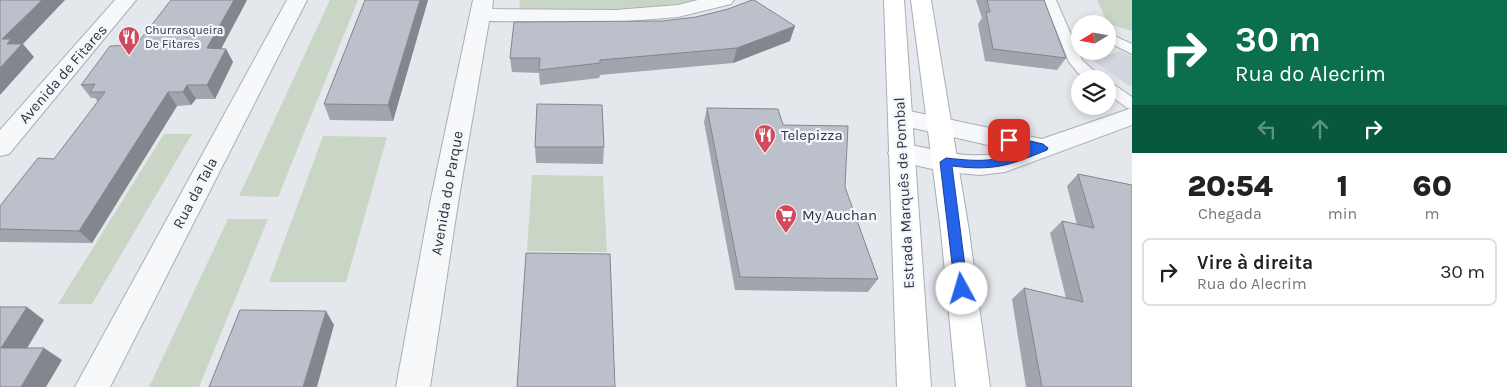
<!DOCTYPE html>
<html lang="pt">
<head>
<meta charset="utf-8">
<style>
  :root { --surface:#fff; --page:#f6f6f6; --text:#222; --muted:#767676; --line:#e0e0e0 }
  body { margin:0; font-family:Karla,sans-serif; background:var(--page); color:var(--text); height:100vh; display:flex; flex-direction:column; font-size:19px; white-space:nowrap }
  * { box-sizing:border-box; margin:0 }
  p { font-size:16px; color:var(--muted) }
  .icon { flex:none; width:28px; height:28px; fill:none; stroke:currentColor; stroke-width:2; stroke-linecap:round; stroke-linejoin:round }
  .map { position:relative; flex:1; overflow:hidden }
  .sheet { display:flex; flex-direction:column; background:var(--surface); width:375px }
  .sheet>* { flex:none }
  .banner { background:#0b6e4f; color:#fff; overflow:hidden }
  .needle { width:32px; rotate:259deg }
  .tools { position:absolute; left:1071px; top:15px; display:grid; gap:10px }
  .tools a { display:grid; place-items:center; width:45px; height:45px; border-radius:50%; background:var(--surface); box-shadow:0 2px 8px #0003; font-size:25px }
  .pin { position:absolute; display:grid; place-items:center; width:42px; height:42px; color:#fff; margin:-21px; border-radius:10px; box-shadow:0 2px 8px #0006 }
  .me { position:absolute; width:55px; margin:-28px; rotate:354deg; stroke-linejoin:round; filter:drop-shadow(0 0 4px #0008) }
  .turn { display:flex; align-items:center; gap:18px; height:105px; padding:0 20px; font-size:22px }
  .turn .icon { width:65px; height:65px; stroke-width:2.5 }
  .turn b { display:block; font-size:35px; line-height:42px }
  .lanes { display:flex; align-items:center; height:48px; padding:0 20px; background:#0003; justify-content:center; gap:25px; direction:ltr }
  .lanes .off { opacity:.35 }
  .eta { display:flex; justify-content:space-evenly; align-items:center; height:85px; text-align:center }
  .eta b { font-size:30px; font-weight:800; line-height:35px }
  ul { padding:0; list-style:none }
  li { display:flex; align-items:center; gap:15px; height:68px; margin:0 10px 8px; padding:0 10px; border:2px solid var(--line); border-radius:8px }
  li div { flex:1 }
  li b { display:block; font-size:19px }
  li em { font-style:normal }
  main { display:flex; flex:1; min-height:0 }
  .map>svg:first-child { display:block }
</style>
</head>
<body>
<main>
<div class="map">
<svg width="1132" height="387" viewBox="0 0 1132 387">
  <rect width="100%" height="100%" fill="#e4e7ec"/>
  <polygon fill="#d2d6de" points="1122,51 1132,57 1132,85 1129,86 1091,59"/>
  <g fill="#c9d6c5">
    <polygon points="330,0 358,0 278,197 239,196"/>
    <path d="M520,0H700C640,13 580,12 519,13Z"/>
    <polygon points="1097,0 1132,0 1132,31 1108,24"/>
    <polygon points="164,134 192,134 92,304 58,304"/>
    <polygon points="323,136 387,137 346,282 269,282"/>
    <polygon points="532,175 603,176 607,252 527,251"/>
    <polygon points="228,219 268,219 199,387 149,387"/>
  </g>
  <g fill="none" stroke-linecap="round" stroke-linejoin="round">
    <g stroke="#a9aeb7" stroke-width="2">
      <g id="lane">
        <polygon points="1044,0 1056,0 1082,60 1103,79 1086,79 1078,73 1069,62"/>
        <polygon points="1108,33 1132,44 1132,54 1108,42"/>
        <polygon points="1108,82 1113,84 1132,97 1132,109 1127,108 1108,94"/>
      </g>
    </g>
    <g stroke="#a9aeb7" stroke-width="2">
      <g id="street">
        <polygon points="115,0 136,0 9,154 0,156 0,130"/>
        <polygon points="287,0 307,0 110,387 75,387"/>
        <polygon points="473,0 493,0 492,9 615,10 678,5 698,0 734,0 731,4 678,17 615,22 489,21 458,203 430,387 396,387 430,203"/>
        <path d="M1132,108V125L1005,172L980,175L946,172L892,160L888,153L892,146C906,142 920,147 934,150C958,155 986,159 1010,150L891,123L888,117L891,111L900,109L1042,139Z"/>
      </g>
    </g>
    <g stroke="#a9aeb7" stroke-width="2">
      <g id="secondary">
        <polygon points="884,0 904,0 931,387 897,387"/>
        <polygon points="911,0 931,0 969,231 990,387 956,387 941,231"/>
      </g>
    </g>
    <use href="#lane" fill="#f7f8fa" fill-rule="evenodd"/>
    <use href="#street" fill="#f7f8fa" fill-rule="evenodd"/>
    <use href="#secondary" fill="#fff" fill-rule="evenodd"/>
  </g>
  <g fill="#a1a5ae">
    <polygon points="247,0 221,49 226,49 233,62 215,99 196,99 191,105 177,106 92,243 0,242 0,206 54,159 98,102 95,98 91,98 81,85 136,45"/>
    <polygon points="365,0 428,0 393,121 330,120 324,104"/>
    <polygon points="976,0 1044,0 1066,58 1057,70 985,61 978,24 982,18"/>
    <polygon points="790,41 733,63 600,75 599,78 540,85 539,73 512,72 510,58"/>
    <polygon points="707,108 783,125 845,187 878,279 868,292 735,290 704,122"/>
    <polygon points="535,147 604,147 603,164 536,163"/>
    <polygon points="1078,174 1132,185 1132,387 1026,387 1012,299 1024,288 1066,298 1050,233 1062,221 1077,225 1067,186"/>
  </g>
  <g fill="#83868d">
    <polygon points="42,0 65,0 23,44 34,57 0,95 0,68 2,39"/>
    <polygon points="234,0 247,0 214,62 207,48"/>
    <polygon points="420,0 428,0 393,121 388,105"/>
    <polygon points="795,26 790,41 733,63 737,48"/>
    <polygon points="226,49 233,62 215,99 207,85"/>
    <polygon points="187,85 196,99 191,105 183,92"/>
    <polygon points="168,92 177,106 92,243 79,231"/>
    <polygon points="27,307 44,320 20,360 1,348"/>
    <polygon points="326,311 334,325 317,387 303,387"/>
    <polygon points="44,348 62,360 46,387 21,387"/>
  </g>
  <g fill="#bbc0ca" stroke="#83868d">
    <polygon points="0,0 42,0 2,39 11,39 7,44 22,44 0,68"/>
    <polygon points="171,0 234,0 207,48 226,49 207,85 187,85 183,92 168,92 79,231 0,229 0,206 38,158 54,159 105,92 90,92 95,84 81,85 110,46 136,45"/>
    <polygon points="365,0 420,0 388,105 324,104"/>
    <polygon points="752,0 754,0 795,26 737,48 600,60 600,63 539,70 540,58 510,58 514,22 662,21 696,17 728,9"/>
    <polygon points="987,0 1044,0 1066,58 993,49 986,12 990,12"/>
    <polygon points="537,104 602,105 604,147 535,147"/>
    <polygon points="707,108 778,109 783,125 848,126 845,187 878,279 740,277"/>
    <polygon points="1078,174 1132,185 1132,387 1042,387 1024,288 1083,302 1062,221 1094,228"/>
    <polygon points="526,253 610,254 615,387 517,387"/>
    <polygon points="0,307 27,307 1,348 44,348 21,387 0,387"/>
    <polygon points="240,310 326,311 303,387 209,387"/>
  </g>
  <path fill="#2563eb" stroke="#184099" d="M1009,136L1043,144L1048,148L1047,150C1008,166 994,171 952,166L968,289L966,293L962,295L957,293L955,289L940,162L946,158C983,162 994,162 1030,149L1005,143L1004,140Z"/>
  <defs>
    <g id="restaurant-pin" transform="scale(1.125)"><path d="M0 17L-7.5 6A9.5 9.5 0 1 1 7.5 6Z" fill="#d1495b" stroke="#f4f6f9"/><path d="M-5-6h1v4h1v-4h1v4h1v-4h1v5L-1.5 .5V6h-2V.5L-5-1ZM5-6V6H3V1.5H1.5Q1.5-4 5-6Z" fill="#fff"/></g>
    <g id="supermarket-pin" transform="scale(1.125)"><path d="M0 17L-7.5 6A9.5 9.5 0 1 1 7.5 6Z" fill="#d1495b" stroke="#f4f6f9"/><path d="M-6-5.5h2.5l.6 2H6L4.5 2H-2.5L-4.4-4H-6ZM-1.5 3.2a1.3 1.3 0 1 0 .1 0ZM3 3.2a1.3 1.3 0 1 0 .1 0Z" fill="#fff"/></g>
  </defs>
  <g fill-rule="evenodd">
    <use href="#restaurant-pin" x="129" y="37"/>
    <use href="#restaurant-pin" x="765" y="135"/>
    <use href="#supermarket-pin" x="786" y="215"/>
  </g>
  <g text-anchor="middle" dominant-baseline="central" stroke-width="4.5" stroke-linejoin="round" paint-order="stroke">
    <g font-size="12" fill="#2b3445" stroke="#f4f6f9" text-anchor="start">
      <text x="145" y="30">Churrasqueira<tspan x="145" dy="14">De Fitares</tspan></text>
    </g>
    <g font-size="15" fill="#2b3445" stroke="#f4f6f9">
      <text transform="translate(63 74) rotate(-49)">Avenida de Fitares</text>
      <text transform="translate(195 193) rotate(-62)">Rua da Tala</text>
      <text transform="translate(447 193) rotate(-80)">Avenida do Parque</text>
      <text transform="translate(904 193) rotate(-93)">Estrada Marquês de Pombal</text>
    </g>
    <g font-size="15" fill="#2b3445" stroke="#f4f6f9" text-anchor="start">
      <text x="781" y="135">Telepizza</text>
      <text x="802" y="215">My Auchan</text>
    </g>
  </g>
</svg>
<div class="tools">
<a><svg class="needle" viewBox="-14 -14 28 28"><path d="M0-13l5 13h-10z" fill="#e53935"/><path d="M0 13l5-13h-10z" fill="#767676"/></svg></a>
<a><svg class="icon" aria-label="layers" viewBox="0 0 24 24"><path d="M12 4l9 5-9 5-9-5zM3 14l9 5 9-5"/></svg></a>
</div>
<div class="pin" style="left:1009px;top:140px;background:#d93025"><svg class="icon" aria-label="arrive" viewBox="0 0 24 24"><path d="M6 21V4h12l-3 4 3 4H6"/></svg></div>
<svg class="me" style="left:962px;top:289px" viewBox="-20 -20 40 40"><circle r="19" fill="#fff"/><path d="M0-13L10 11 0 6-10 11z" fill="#2563eb"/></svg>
</div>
<section class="sheet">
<div class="banner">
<div class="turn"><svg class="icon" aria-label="right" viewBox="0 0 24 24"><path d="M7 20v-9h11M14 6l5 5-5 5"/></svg><div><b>30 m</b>Rua do Alecrim</div></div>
<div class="lanes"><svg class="icon off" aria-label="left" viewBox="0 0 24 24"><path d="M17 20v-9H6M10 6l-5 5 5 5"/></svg><svg class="icon off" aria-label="ahead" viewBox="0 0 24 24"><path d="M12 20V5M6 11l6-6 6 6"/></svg><svg class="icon" aria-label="right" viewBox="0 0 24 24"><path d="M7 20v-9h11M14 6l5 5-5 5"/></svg></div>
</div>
<div class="eta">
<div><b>20:54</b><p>Chegada</p></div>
<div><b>1</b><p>min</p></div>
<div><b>60</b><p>m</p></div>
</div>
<ul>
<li><svg class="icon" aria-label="right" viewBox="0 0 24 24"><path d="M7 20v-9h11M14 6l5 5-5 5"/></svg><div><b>Vire à direita</b><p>Rua do Alecrim</p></div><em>30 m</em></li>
</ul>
</section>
</main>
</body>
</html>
